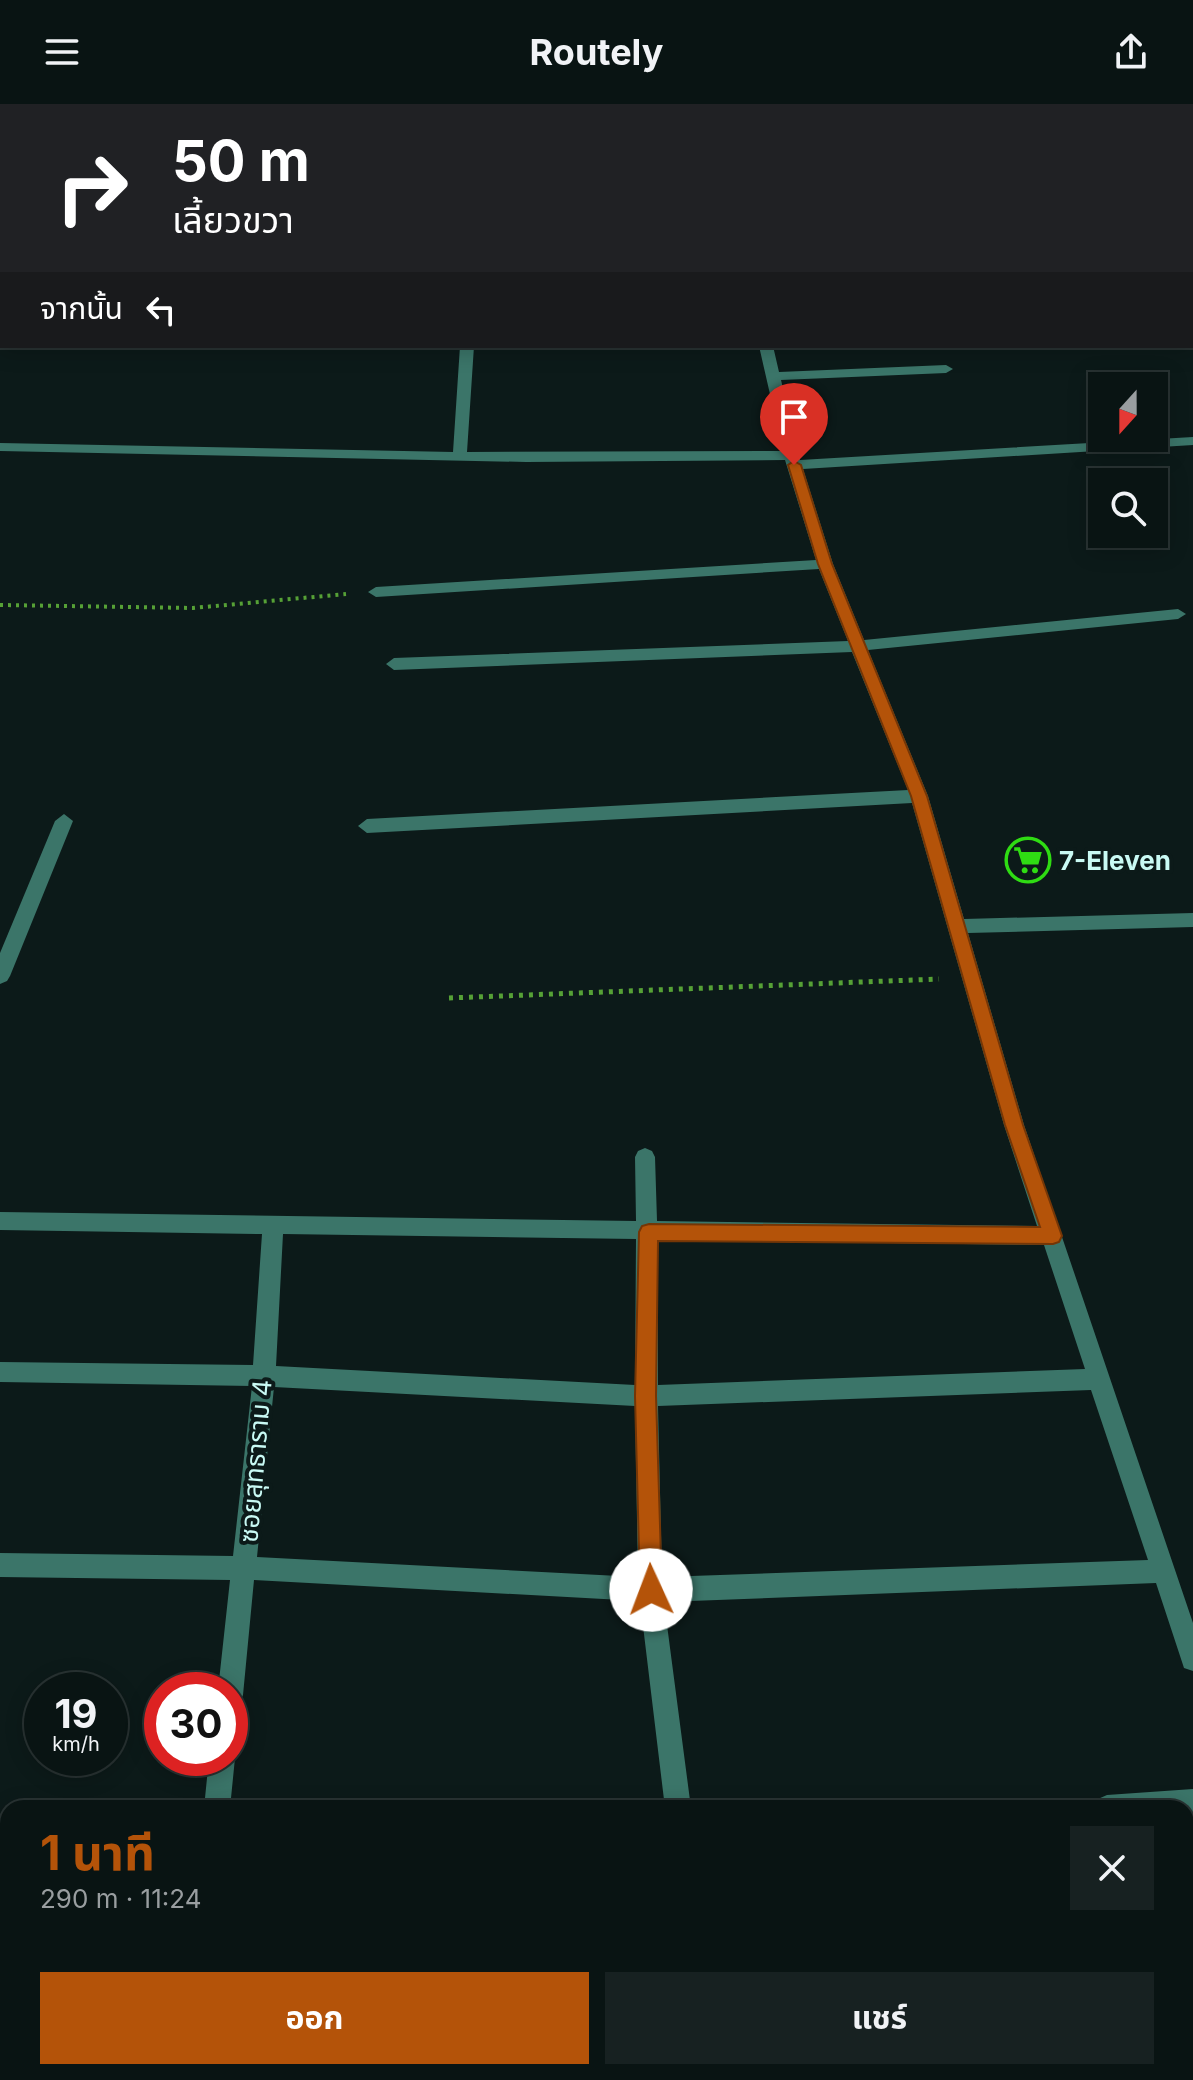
<!DOCTYPE html>
<html lang="th">
<head>
<meta charset="utf-8">
<style>
  :root { --surface:#091413; --page:#172121; --text:#f1f3f6; --muted:#999ea0; --line:#293333; --accent:#b45309 }
  body { margin:0; font-family:Inter,"Noto Sans Thai",sans-serif; background:var(--page); color:var(--text); height:100vh; display:flex; flex-direction:column; font-size:30px; white-space:nowrap }
  * { box-sizing:border-box; margin:0 }
  p { font-size:26px; color:var(--muted) }
  .icon { flex:none; width:44px; height:44px; fill:none; stroke:currentColor; stroke-width:2; stroke-linecap:round; stroke-linejoin:round }
  .map { position:relative; flex:1; overflow:hidden }
  .sheet { position:absolute; left:0px; top:1696px; width:1194px; height:280px; display:flex; flex-direction:column; background:var(--surface); border-radius:24px 24px 0 0; box-shadow:0 4px 20px #0003,0 0 0 2px var(--line) }
  .sheet>* { flex:none }
  .top-card { position:absolute; left:0px; top:0px; width:1194px; height:244px; box-shadow:0 4px 20px #0003,0 0 0 2px var(--line); background:#202124; color:#fff; overflow:hidden }
  .needle { width:52px; rotate:201deg }
  .tools { position:absolute; left:1088px; top:268px; display:grid; gap:16px }
  .tools a { display:grid; place-items:center; width:80px; height:80px; border-radius:0px; background:var(--surface); box-shadow:0 4px 20px #0003,0 0 0 2px var(--line); font-size:40px }
  .speed { position:absolute; left:24px; top:1568px; display:flex; gap:16px; font-size:40px; font-weight:700; text-align:center }
  .speed>* { display:grid; place-content:center; width:104px; height:104px; border-radius:50%; background:var(--surface); box-shadow:0 4px 20px #0003,0 0 0 2px var(--line); line-height:1 }
  .speed small { font-size:20px; font-weight:400 }
  .speed .limit { border:12px solid #d22; background:#fff; color:#111 }
  .pin { position:absolute; display:grid; place-items:center; width:68px; height:68px; color:#fff; margin:-82px -34px; border-radius:50% 50% 50% 0; rotate:-45deg; box-shadow:0 0 8px #0007 }
  .pin .icon { rotate:45deg }
  .me { position:absolute; width:88px; margin:-44px; rotate:358deg; stroke-linejoin:round; filter:drop-shadow(0 0 6px #0008) }
  .turn { display:flex; align-items:center; gap:28px; height:168px; padding:0 40px; font-size:36px }
  .turn .icon { width:104px; height:104px; stroke-width:2.5 }
  .turn b { display:block; font-size:56px; line-height:68px }
  .then { display:flex; align-items:center; height:76px; padding:0 40px; background:#0003; gap:16px; font-size:30px }
  .round { display:grid; place-items:center; flex:none; width:84px; height:84px; border-radius:0px; background:var(--page) }
  .headline { display:flex; align-items:center; justify-content:space-between; height:136px; padding:0 40px }
  h1 { font-size:48px; font-weight:700; line-height:60px; color:var(--accent) }
  .cta { display:flex; gap:16px; margin-top:auto; padding:16px 40px }
  .cta a { flex:1; height:92px; border-radius:0px; background:var(--accent); color:#fff; font-size:32px; font-weight:700; line-height:92px; text-align:center }
  .cta a+a { background:var(--page); color:var(--text) }
  header { display:flex; justify-content:space-between; align-items:center; height:104px; padding:0 40px; background:var(--surface); font-size:36px; font-weight:700 }
  .map>svg:first-child { display:block }
</style>
</head>
<body>
<header><svg class="icon" aria-label="menu" viewBox="0 0 24 24"><path d="M4 6h16M4 12h16M4 18h16"/></svg>Routely<svg class="icon" aria-label="share" viewBox="0 0 24 24"><path d="M12 15V3M7 8l5-5 5 5M5 13v7h14v-7"/></svg></header>
<div class="map">
<svg width="1193" height="1976" viewBox="0 0 1193 1976">
  <rect width="100%" height="100%" fill="#0c1a19"/>
  <g fill="none" stroke-linecap="round" stroke-linejoin="round">
    <g fill="#0c331b" fill-rule="evenodd">
      <polygon points="1063,0 1089,0 1090,2 1064,2"/>
      <rect x="1192" y="147" width="1" height="19"/>
    </g>
    <polyline stroke="#56a136" stroke-width="4" stroke-dasharray="3 5" stroke-linecap="butt" points="0,501 193,504 346,490"/>
    <polyline stroke="#56a136" stroke-width="5" stroke-dasharray="4 6" stroke-linecap="butt" points="449,894 939,875"/>
    <g fill="#3b7569" fill-rule="evenodd">
      <polygon points="696,0 709,0 711,2 698,2"/>
      <rect x="1192" y="17" width="1" height="8"/>
      <rect x="0" y="194" width="2" height="8"/>
      <path d="M460,242H474L467,348L783,347L759,242H773L779,268L946,261L953,265L946,269L781,276L800,356L1193,333V341L803,365L833,460L864,536L1178,505L1186,510L1178,515L868,546L928,692L964,815L1193,809V823L968,829L1024,1021L1193,1519V1567L1184,1564L1156,1479L664,1498L691,1704H665L640,1497L254,1476L243,1591L239,1600L230,1604V1586H218L230,1476L0,1473V1449L233,1452L252,1282L0,1278V1258L253,1261L262,1130L0,1126V1108L636,1117L635,1053L638,1047L645,1044L652,1047L655,1053L657,1117L1037,1122L1004,1021L912,699L367,729L358,722L367,715L908,686L852,548L394,566L386,560L394,554L848,537L819,465L376,493L368,488L376,483L816,456L785,356L526,358L0,347V339L453,348ZM283,1130L636,1135L635,1281L276,1262ZM658,1136L1044,1141L1085,1265L658,1281ZM274,1283L635,1302L638,1473L257,1453ZM1091,1286L1148,1456L662,1473L658,1302Z"/>
      <polygon points="64,710 73,717 10,872 7,877 0,880 0,849 55,717"/>
      <polygon points="230,1645 235,1654 230,1704 204,1704 209,1654 230,1654"/>
      <polygon points="1193,1685 1193,1711 1186,1711 1186,1704 1094,1704 1098,1695 1107,1691"/>
      <rect x="0" y="1722" width="8" height="26"/>
      <polygon points="187,1968 215,1968 214,1976 186,1976"/>
      <polygon points="696,1968 724,1968 725,1976 697,1976"/>
    </g>
  </g>
  <polygon fill="#b45309" stroke="#753606" stroke-width="2" points="794,357 801,361 832,460 927,692 1023,1021 1062,1132 1059,1138 1053,1140 658,1137 656,1292 662,1486 659,1494 651,1497 643,1494 640,1486 635,1292 639,1128 642,1122 649,1120 1040,1123 1005,1021 911,692 818,460 788,361"/>
  <defs>
    <g id="supermarket-ring" transform="scale(2.3)"><circle r="9.5" fill="#0c1a19" stroke="#2fdc13" stroke-width="1.5"/><path d="M-6-5.5h2.5l.6 2H6L4.5 2H-2.5L-4.4-4H-6ZM-1.5 3.2a1.3 1.3 0 1 0 .1 0ZM3 3.2a1.3 1.3 0 1 0 .1 0Z" fill="#2fdc13"/></g>
  </defs>
  <g fill-rule="evenodd">
    <use href="#supermarket-ring" x="1028" y="756"/>
  </g>
  <g text-anchor="middle" dominant-baseline="central" stroke-width="8" stroke-linejoin="round" paint-order="stroke">
    <g font-size="26" font-weight="bold" fill="#c9faf4" stroke="#0c1a19" text-anchor="start">
      <text x="1059" y="756">7-Eleven</text>
    </g>
    <g font-size="26" fill="#c9faf4" stroke="#0c1a19">
      <text transform="translate(255 1357) rotate(-85)">ซอยสุทธาราม 4</text>
    </g>
  </g>
</svg>
<div class="tools">
<a><svg class="needle" viewBox="-14 -14 28 28"><path d="M0-13l5 13h-10z" fill="#e53935"/><path d="M0 13l5-13h-10z" fill="#999ea0"/></svg></a>
<a><svg class="icon" aria-label="search" viewBox="0 0 24 24"><circle cx="10" cy="10" r="6"/><path d="M15 15l6 6"/></svg></a>
</div>
<div class="speed"><div>19<small>km/h</small></div><div class="limit">30</div></div>
<div class="pin" style="left:794px;top:361px;background:#d93025"><svg class="icon" aria-label="arrive" viewBox="0 0 24 24"><path d="M6 21V4h12l-3 4 3 4H6"/></svg></div>
<svg class="me" style="left:651px;top:1486px" viewBox="-20 -20 40 40"><circle r="19" fill="#fff"/><path d="M0-13L10 11 0 6-10 11z" fill="#b45309"/></svg>
<div class="top-card">
<div class="turn"><svg class="icon" aria-label="right" viewBox="0 0 24 24"><path d="M7 20v-9h11M14 6l5 5-5 5"/></svg><div><b>50 m</b>เลี้ยวขวา</div></div>
<div class="then">จากนั้น<svg class="icon" aria-label="left" viewBox="0 0 24 24"><path d="M17 20v-9H6M10 6l-5 5 5 5"/></svg></div>
</div>
<section class="sheet">
<div class="headline"><div><h1>1 นาที</h1><p>290 m · 11:24</p></div><a class="round"><svg class="icon" aria-label="close" viewBox="0 0 24 24"><path d="M6 6l12 12M18 6L6 18"/></svg></a></div>
<div class="cta"><a>ออก</a><a>แชร์</a></div>
</section>
</div>
</body>
</html>
